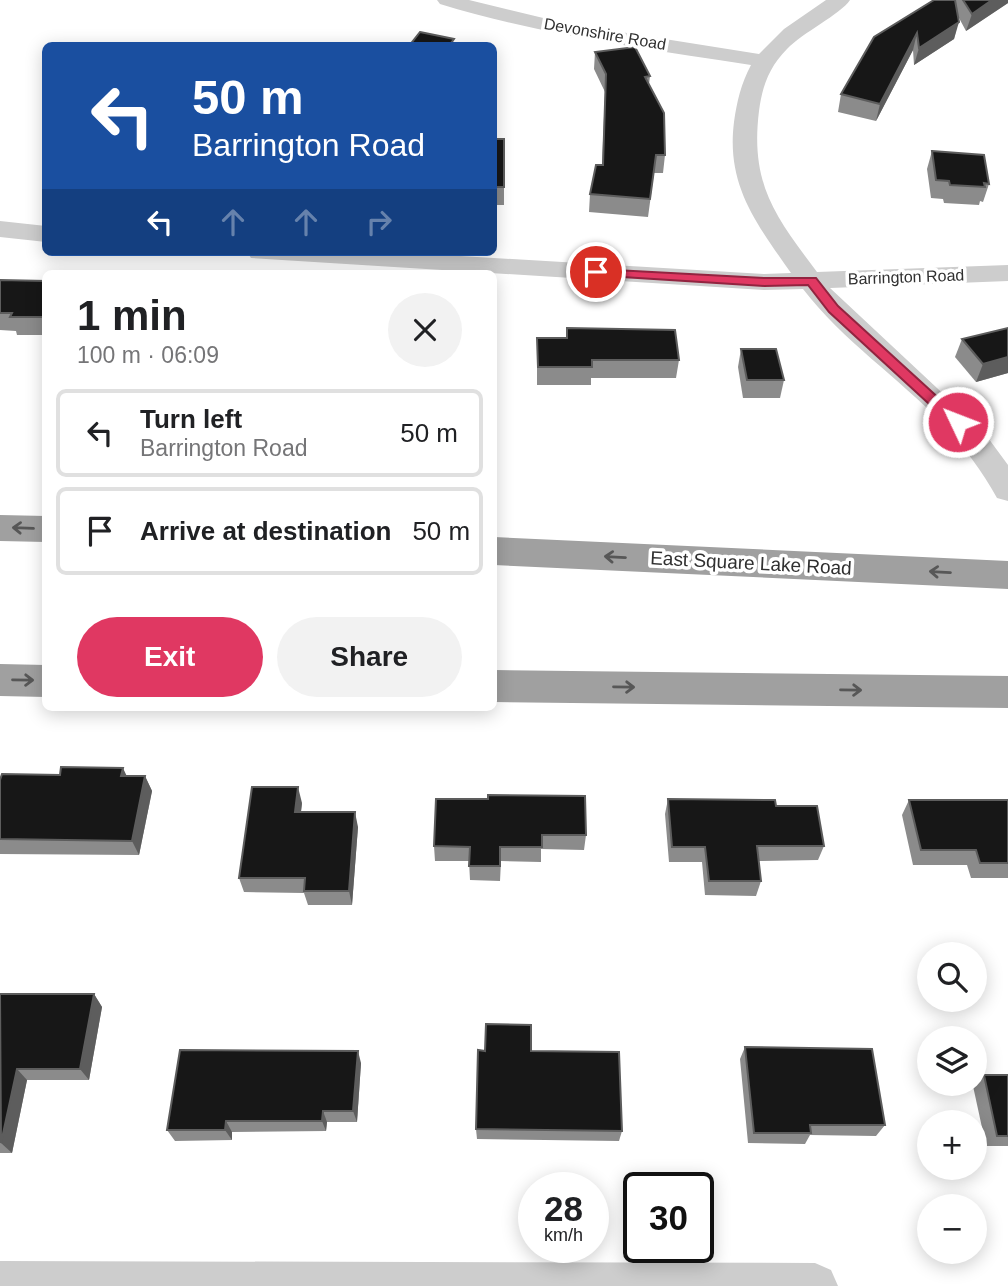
<!DOCTYPE html>
<html lang="en">
<head>
<meta charset="utf-8">
<style>
  :root { --surface:#fff; --page:#f2f2f2; --text:#202124; --muted:#757577; --line:#e0e0e0; --accent:#e03862 }
  body { margin:0; font-family:Arial,sans-serif; background:var(--page); color:var(--text); height:100vh; display:flex; flex-direction:column; font-size:26px; white-space:nowrap }
  * { box-sizing:border-box; margin:0 }
  p { font-size:23px; color:var(--muted) }
  .icon { flex:none; width:38px; height:38px; fill:none; stroke:currentColor; stroke-width:2; stroke-linecap:round; stroke-linejoin:round }
  .map { position:relative; flex:1; overflow:hidden }
  .details { position:absolute; left:42px; top:270px; width:455px; height:441px; display:flex; flex-direction:column; background:var(--surface); border-radius:10px; box-shadow:0 4px 18px #0003 }
  .details>* { flex:none }
  .guide { position:absolute; left:42px; top:42px; width:455px; height:214px; border-radius:10px; box-shadow:0 4px 18px #0003; background:#1a4fa0; color:#fff; overflow:hidden }
  .controls { position:absolute; left:917px; top:942px; display:grid; gap:14px }
  .controls a { display:grid; place-items:center; width:70px; height:70px; border-radius:50%; background:var(--surface); box-shadow:0 4px 18px #0003; font-size:35px }
  .speed { position:absolute; left:518px; top:1172px; display:flex; gap:14px; font-size:35px; font-weight:700; text-align:center }
  .speed>* { display:grid; place-content:center; width:91px; height:91px; border-radius:50%; background:var(--surface); box-shadow:0 4px 18px #0003; line-height:1 }
  .speed small { font-size:18px; font-weight:400 }
  .speed .limit { border:4px solid #111; border-radius:10px; background:#fff; color:#111 }
  .pin { position:absolute; display:grid; place-items:center; width:60px; height:60px; color:#fff; margin:-30px; border:4px solid #fff; border-radius:50%; box-shadow:0 2px 7px #0007 }
  .me { position:absolute; width:77px; margin:-38px; rotate:313deg; stroke-linejoin:round; filter:drop-shadow(0 0 5px #0008) }
  .turn { display:flex; align-items:center; gap:24px; height:147px; padding:0 35px; font-size:32px }
  .turn .icon { width:91px; height:91px; stroke-width:2.5 }
  .turn b { display:block; font-size:49px; line-height:60px }
  .lanes { display:flex; align-items:center; height:66px; padding:0 35px; background:#0003; justify-content:center; gap:35px; direction:ltr }
  .lanes .off { opacity:.35 }
  .round { display:grid; place-items:center; flex:none; width:74px; height:74px; border-radius:37px; background:var(--page) }
  .headline { display:flex; align-items:center; justify-content:space-between; height:119px; padding:0 35px }
  h1 { font-size:42px; font-weight:600; line-height:52px }
  .action { display:flex; gap:14px; margin-top:auto; padding:14px 35px }
  .action a { flex:1; height:80px; border-radius:42px; background:var(--accent); color:#fff; font-size:28px; font-weight:600; line-height:80px; text-align:center }
  .action a+a { background:var(--page); color:var(--text) }
  ul { padding:0; list-style:none }
  li { display:flex; align-items:center; gap:21px; height:88px; margin:0 14px 10px; padding:0 21px; border:4px solid var(--line); border-radius:10px }
  li div { flex:1 }
  li b { display:block; font-size:26px }
  li em { font-style:normal }
  .map>svg:first-child { display:block }
</style>
</head>
<body>
<div class="map">
<svg width="1008" height="1286" viewBox="0 0 1008 1286">
  <rect width="100%" height="100%" fill="#fff"/>
  <g fill="none" stroke-linecap="round" stroke-linejoin="round">
    <g fill="#cdcdcd" fill-rule="evenodd">
      <path d="M437,0H469L564,23L759,54L784,29L826,0H850C841,14 802,33 787,49C769,67 762,87 759,111C750,184 775,216 817,272L1008,265V281L830,288L983,431L1008,465V501L997,498C982,471 964,447 943,424C898,377 843,341 803,289L764,290L251,258L247,252H394L764,274L791,273C756,223 726,185 734,122C737,101 741,84 751,65C646,49 542,35 440,4Z"/>
      <polygon points="0,221 46,226 46,242 0,237"/>
      <polygon points="0,1261 815,1263 831,1270 838,1286 0,1286"/>
    </g>
    <g fill="#a0a0a0" fill-rule="evenodd">
      <polygon points="0,515 46,516 46,542 0,541"/>
      <polygon points="494,537 1008,561 1008,589 494,565"/>
      <polygon points="0,664 46,665 46,697 0,696"/>
      <polygon points="494,670 1008,676 1008,708 494,702"/>
    </g>
  </g>
  <g fill="#8b8b8b">
    <polygon points="934,0 1008,0 1008,3 966,31 959,18 954,39 914,65 913,50 876,121 838,112 841,94"/>
    <polygon points="595,52 650,76 649,84 665,155 663,173 654,173 648,217 589,212 590,194 602,165 605,92 594,69"/>
    <rect x="494" y="139" width="10" height="66"/>
    <polygon points="932,151 989,184 983,202 980,201 979,205 944,203 943,199 931,198 927,169"/>
    <polygon points="0,280 46,281 46,335 17,335 16,331 0,330"/>
    <polygon points="567,328 679,360 676,378 591,378 591,385 537,385 537,338 566,338"/>
    <polygon points="1008,328 1008,373 976,382 955,357 962,339"/>
    <polygon points="741,349 784,380 780,398 743,398 738,367"/>
    <polygon points="126,776 145,776 152,791 139,855 0,854 0,780"/>
    <polygon points="436,799 586,835 584,850 541,849 541,862 501,861 500,881 470,880 469,861 435,861 434,846"/>
    <polygon points="668,799 776,806 824,846 818,860 759,861 761,881 756,896 705,895 702,862 669,862 665,814"/>
    <polygon points="909,800 1008,800 1008,878 971,878 967,865 913,865 902,815"/>
    <polygon points="302,803 301,812 358,827 352,905 308,905 304,893 244,892 239,878"/>
    <polygon points="0,994 94,994 102,1007 89,1080 27,1080 12,1153 0,1153"/>
    <polygon points="745,1047 885,1125 876,1136 810,1135 805,1144 748,1143 740,1059"/>
    <polygon points="485,1051 531,1051 622,1131 619,1141 477,1139 476,1129"/>
    <polygon points="361,1063 357,1122 327,1122 326,1131 232,1132 232,1140 175,1141 167,1130"/>
    <polygon points="984,1075 1008,1075 1008,1146 986,1146 973,1086"/>
  </g>
  <g fill="#5d5d5d">
    <polygon points="992,0 1008,0 1008,3 966,31 972,14"/>
    <polygon points="959,22 954,39 914,65 919,48"/>
    <polygon points="917,33 913,50 876,121 880,104"/>
    <polygon points="1008,357 1008,373 976,382 983,364"/>
    <polygon points="123,768 130,783 121,776"/>
    <polygon points="145,776 152,791 139,855 132,841"/>
    <polygon points="298,787 302,803 299,827 295,812"/>
    <polygon points="355,812 358,827 352,905 349,891"/>
    <polygon points="94,994 102,1007 89,1080 80,1069"/>
    <polygon points="358,1051 361,1063 357,1122 353,1111"/>
    <polygon points="17,1069 27,1080 12,1153 1,1143"/>
    <polygon points="323,1111 327,1122 326,1131 322,1121"/>
    <polygon points="226,1121 232,1132 232,1140 225,1130"/>
  </g>
  <g fill="#171717" stroke="#5d5d5d" stroke-width="2">
    <polygon points="934,0 955,0 959,22 919,48 917,33 880,104 841,94 874,37"/>
    <polygon points="963,0 992,0 972,14"/>
    <polygon points="420,32 454,39 449,46 409,46"/>
    <polygon points="635,47 650,76 645,77 664,113 665,155 656,155 650,199 590,194 596,165 603,165 606,74 595,52"/>
    <rect x="494" y="139" width="10" height="48"/>
    <polygon points="932,151 984,155 989,184 984,183 985,187 950,185 949,181 936,180"/>
    <polygon points="0,280 46,281 46,317 10,317 12,313 0,313"/>
    <polygon points="567,328 675,330 679,360 592,360 592,367 538,367 537,338 567,338"/>
    <polygon points="1008,328 1008,357 983,364 962,339"/>
    <polygon points="741,349 776,349 784,380 747,380"/>
    <polygon points="61,767 123,768 121,776 145,776 132,841 0,839 0,780 2,774 60,775"/>
    <polygon points="252,787 298,787 295,812 355,812 349,891 304,891 305,878 239,878"/>
    <polygon points="488,795 585,796 586,835 542,835 542,847 500,847 500,866 469,866 470,847 434,846 436,799 488,799"/>
    <polygon points="668,799 775,800 776,806 817,806 824,846 757,846 761,881 709,881 705,847 672,847"/>
    <polygon points="909,800 1008,800 1008,863 980,863 976,850 921,850"/>
    <polygon points="0,994 94,994 80,1069 17,1069 1,1143"/>
    <polygon points="486,1024 531,1025 531,1051 619,1052 622,1131 476,1129 478,1050 485,1051"/>
    <polygon points="745,1047 872,1049 885,1125 810,1125 811,1133 754,1133"/>
    <polygon points="180,1050 358,1051 353,1111 323,1111 322,1121 226,1121 225,1130 167,1130"/>
    <polygon points="984,1075 1008,1075 1008,1136 997,1136"/>
  </g>
  <defs><path id="oneway-shaft" d="M-6 0H5M1.5-3L5.5 0L1.5 3" fill="none" stroke-width="1.6" stroke-linecap="round" stroke-linejoin="round" transform="scale(1.75)"/></defs>
  <g stroke="#575757">
    <use href="#oneway-shaft" transform="translate(23 528) rotate(-178)"/>
    <use href="#oneway-shaft" transform="translate(615 557) rotate(-177)"/>
    <use href="#oneway-shaft" transform="translate(940 572) rotate(-177)"/>
    <use href="#oneway-shaft" transform="translate(23 680) rotate(1)"/>
    <use href="#oneway-shaft" transform="translate(624 687) rotate(1)"/>
    <use href="#oneway-shaft" transform="translate(851 690) rotate(1)"/>
  </g>
  <polygon fill="#e03862" stroke="#922440" stroke-width="2" points="596,269 764,278 816,278 838,306 965,422 963,426 953,426 829,312 808,285 764,286 591,275 590,272"/>
  <g text-anchor="middle" dominant-baseline="central" stroke-width="7" stroke-linejoin="round" paint-order="stroke">
    <g font-size="16" fill="#303030" stroke="#fff">
      <text transform="translate(605 34) rotate(10)">Devonshire Road</text>
      <text transform="translate(906 277) rotate(-2)">Barrington Road</text>
    </g>
    <g font-size="19" fill="#303030" stroke="#fff">
      <text transform="translate(751 563) rotate(3)">East Square Lake Road</text>
    </g>
  </g>
</svg>
<div class="controls">
<a><svg class="icon" aria-label="search" viewBox="0 0 24 24"><circle cx="10" cy="10" r="6"/><path d="M15 15l6 6"/></svg></a>
<a><svg class="icon" aria-label="layers" viewBox="0 0 24 24"><path d="M12 4l9 5-9 5-9-5zM3 14l9 5 9-5"/></svg></a>
<a>+</a>
<a>−</a>
</div>
<div class="speed"><div>28<small>km/h</small></div><div class="limit">30</div></div>
<div class="pin" style="left:596px;top:272px;background:#d93025"><svg class="icon" aria-label="arrive" viewBox="0 0 24 24"><path d="M6 21V4h12l-3 4 3 4H6"/></svg></div>
<svg class="me" style="left:958px;top:422px" viewBox="-20 -20 40 40"><circle r="17" fill="#e03862" stroke="#fff" stroke-width="3"/><path d="M0-11L8 9 0 5-8 9z" fill="#fff"/></svg>
<div class="guide">
<div class="turn"><svg class="icon" aria-label="left" viewBox="0 0 24 24"><path d="M17 20v-9H6M10 6l-5 5 5 5"/></svg><div><b>50 m</b>Barrington Road</div></div>
<div class="lanes"><svg class="icon" aria-label="left" viewBox="0 0 24 24"><path d="M17 20v-9H6M10 6l-5 5 5 5"/></svg><svg class="icon off" aria-label="ahead" viewBox="0 0 24 24"><path d="M12 20V5M6 11l6-6 6 6"/></svg><svg class="icon off" aria-label="ahead" viewBox="0 0 24 24"><path d="M12 20V5M6 11l6-6 6 6"/></svg><svg class="icon off" aria-label="right" viewBox="0 0 24 24"><path d="M7 20v-9h11M14 6l5 5-5 5"/></svg></div>
</div>
<section class="details">
<div class="headline"><div><h1>1 min</h1><p>100 m · 06:09</p></div><a class="round"><svg class="icon" aria-label="close" viewBox="0 0 24 24"><path d="M6 6l12 12M18 6L6 18"/></svg></a></div>
<ul>
<li><svg class="icon" aria-label="left" viewBox="0 0 24 24"><path d="M17 20v-9H6M10 6l-5 5 5 5"/></svg><div><b>Turn left</b><p>Barrington Road</p></div><em>50 m</em></li>
<li><svg class="icon" aria-label="arrive" viewBox="0 0 24 24"><path d="M6 21V4h12l-3 4 3 4H6"/></svg><div><b>Arrive at destination</b></div><em>50 m</em></li>
</ul>
<div class="action"><a>Exit</a><a>Share</a></div>
</section>
</div>
</body>
</html>
